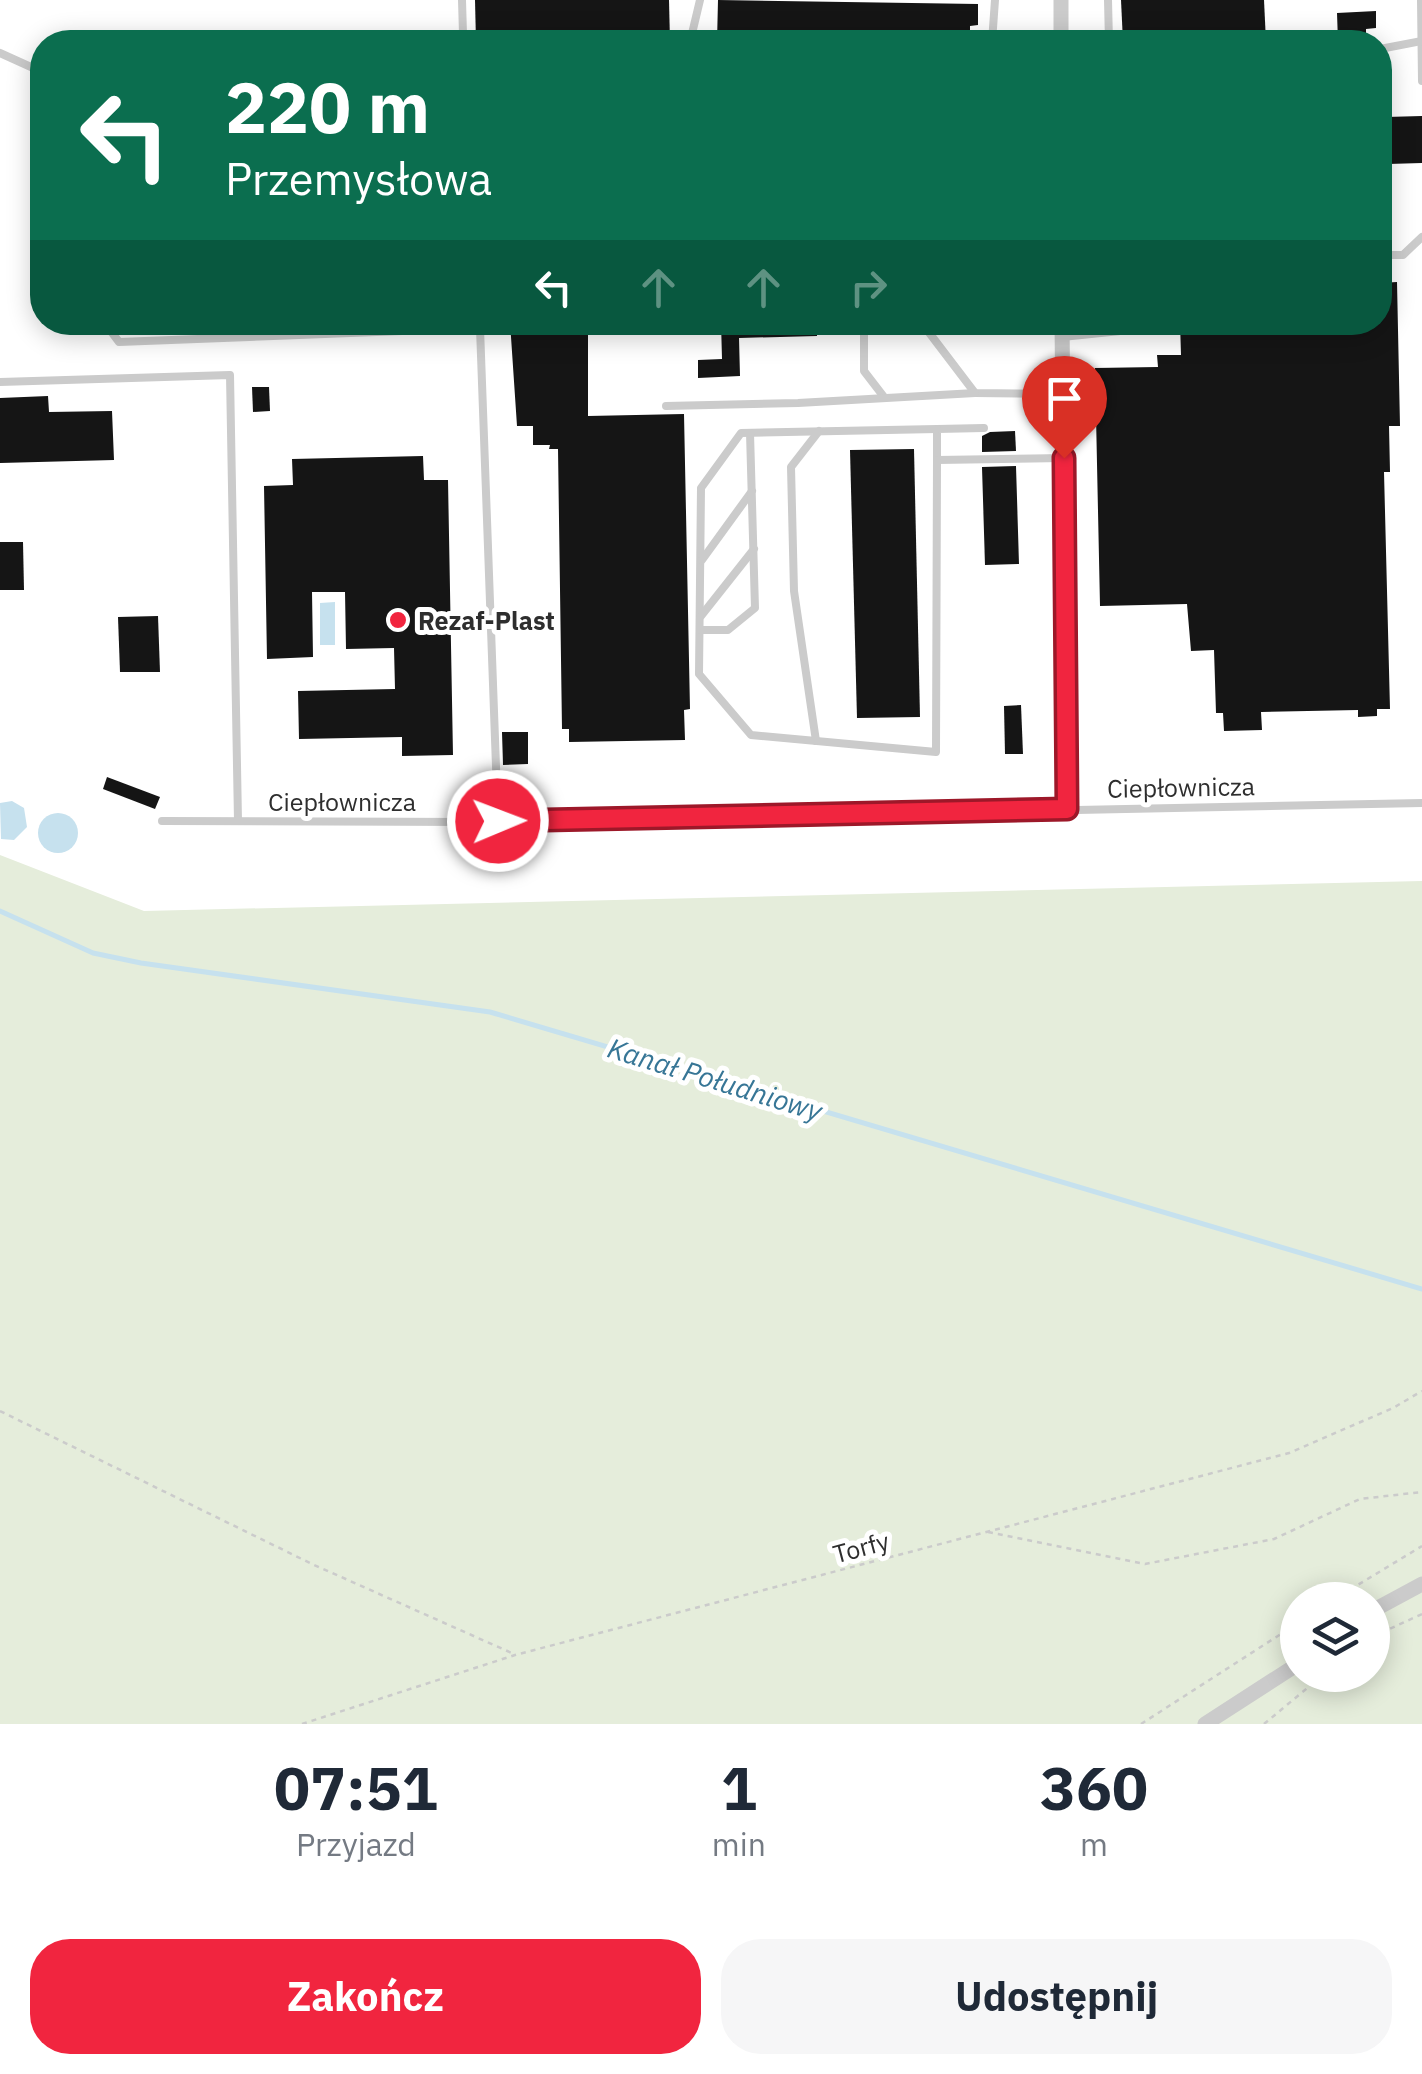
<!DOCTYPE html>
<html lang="pl">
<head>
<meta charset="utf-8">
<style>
  :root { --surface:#fff; --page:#f6f6f7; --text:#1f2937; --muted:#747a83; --accent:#f1253f }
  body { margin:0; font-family:"IBM Plex Sans",sans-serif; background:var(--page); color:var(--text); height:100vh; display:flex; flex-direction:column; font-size:38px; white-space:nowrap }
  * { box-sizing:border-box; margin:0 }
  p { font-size:32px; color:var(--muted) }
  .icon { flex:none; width:55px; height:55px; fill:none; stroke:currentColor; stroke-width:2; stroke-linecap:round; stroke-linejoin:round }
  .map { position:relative; height:1724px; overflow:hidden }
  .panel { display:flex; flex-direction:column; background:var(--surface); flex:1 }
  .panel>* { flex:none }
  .guide { position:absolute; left:30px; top:30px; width:1362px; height:305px; border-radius:40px; box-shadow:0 5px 25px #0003; background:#0b6e4f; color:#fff; overflow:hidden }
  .controls { position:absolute; left:1280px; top:1582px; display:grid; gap:20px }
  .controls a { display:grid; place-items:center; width:110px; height:110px; border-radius:50%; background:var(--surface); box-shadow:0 5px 25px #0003; font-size:50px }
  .pin { position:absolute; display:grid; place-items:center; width:85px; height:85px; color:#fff; margin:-102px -42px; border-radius:50% 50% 50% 0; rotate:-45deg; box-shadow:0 0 10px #0007 }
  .pin .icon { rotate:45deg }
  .me { position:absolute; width:110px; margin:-55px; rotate:89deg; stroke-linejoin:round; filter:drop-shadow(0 0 8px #0008) }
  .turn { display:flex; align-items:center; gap:35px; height:210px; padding:0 30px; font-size:45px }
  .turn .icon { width:130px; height:130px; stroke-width:2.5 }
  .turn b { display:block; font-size:70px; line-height:85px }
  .lanes { display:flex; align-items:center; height:95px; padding:0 30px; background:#0003; justify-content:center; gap:50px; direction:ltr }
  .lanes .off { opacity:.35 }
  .eta { display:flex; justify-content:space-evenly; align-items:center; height:170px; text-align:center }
  .eta b { font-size:60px; font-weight:800; line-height:70px }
  .primary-button { display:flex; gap:20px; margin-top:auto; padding:20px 30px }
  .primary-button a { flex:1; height:115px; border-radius:40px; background:var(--accent); color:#fff; font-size:40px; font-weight:800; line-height:115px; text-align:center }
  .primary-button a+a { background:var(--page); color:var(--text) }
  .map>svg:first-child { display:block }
</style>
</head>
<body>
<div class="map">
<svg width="1422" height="1724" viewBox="0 0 1422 1724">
  <rect width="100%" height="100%" fill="#fff"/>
  <path fill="#e5eddb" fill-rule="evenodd" d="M0,855L144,911L1422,881V1724H0ZM1298,1600H1372V1675H1298Z"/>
  <g fill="#c6e1ee">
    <polygon points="335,602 335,645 320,645 320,603"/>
    <polygon points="12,801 24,808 27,827 14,840 1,839 0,803"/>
    <circle cx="58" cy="833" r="20"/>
  </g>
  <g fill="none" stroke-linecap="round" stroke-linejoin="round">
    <polyline stroke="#c6e1ee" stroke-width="5" points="0,911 93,953 141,963 490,1012 1422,1289"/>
  </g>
  <g fill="#151515">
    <polygon points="475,0 669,0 670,42 476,42"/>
    <polygon points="718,0 978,4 978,25 970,26 970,42 717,42"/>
    <polygon points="1121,0 1264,0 1266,42 1123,42"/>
    <polygon points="1376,11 1376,28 1366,29 1366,42 1338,42 1337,13"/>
    <polygon points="1422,116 1422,163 1388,164 1386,117"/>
    <polygon points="1397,282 1400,426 1389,426 1390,472 1384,472 1390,709 1377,709 1377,716 1358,717 1358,710 1261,712 1262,730 1224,731 1223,713 1216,713 1214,650 1191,651 1187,604 1100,606 1095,368 1158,367 1157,355 1181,355 1180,322 1380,322 1380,283"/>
    <polygon points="510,322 588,322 588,416 684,414 690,709 684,710 685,740 569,742 569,729 562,729 558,449 549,449 550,445 533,445 533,426 517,426"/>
    <polygon points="721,322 817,322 817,336 739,338 740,376 698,378 698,360 722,359"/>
    <polygon points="252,387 269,387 270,411 253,412"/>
    <polygon points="48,396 49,412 112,411 114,460 0,463 0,398"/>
    <polygon points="1015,431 1016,451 982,452 982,436 990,432"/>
    <polygon points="914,449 920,717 857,718 850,450"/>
    <polygon points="423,456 424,480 448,480 453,755 402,756 402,737 299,739 298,691 395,689 394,648 346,649 345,592 312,592 313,657 267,659 264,486 293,485 292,459"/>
    <polygon points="1016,466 1019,564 985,565 982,467"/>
    <polygon points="0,542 23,542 24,590 0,590"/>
    <polygon points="158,616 160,672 120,672 118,617"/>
    <polygon points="1021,705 1023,754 1005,754 1004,706"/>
    <polygon points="502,732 528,732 528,764 503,765"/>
    <polygon points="107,777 160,797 155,809 103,789"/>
  </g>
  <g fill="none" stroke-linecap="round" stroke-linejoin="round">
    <g stroke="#cbcbcb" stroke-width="2.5" stroke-dasharray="5 5" stroke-linecap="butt">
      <polyline points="0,1411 312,1564 514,1654"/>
      <polyline points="988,1532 1145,1564 1274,1539 1360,1499 1422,1492"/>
      <polyline points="1333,1600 1422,1546"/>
      <polyline points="1372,1637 1422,1614"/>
      <polyline points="302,1724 515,1655 1289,1453 1393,1408 1422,1391"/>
      <polyline points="1141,1724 1298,1623"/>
      <polyline points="1264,1724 1323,1675"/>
    </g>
    <g stroke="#cbcbcb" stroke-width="8">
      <polyline points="1108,0 1109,42"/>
      <polyline points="1421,0 1422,81"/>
      <polyline points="449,42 463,34 462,0"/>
      <polyline points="690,42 700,0"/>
      <polyline points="992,42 995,0"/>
      <polyline points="1380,49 1422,41"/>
      <polyline points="0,53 42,72"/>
      <polyline points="1380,255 1403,255 1422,237"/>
      <polyline points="104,322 119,342 480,328 498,821"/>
      <polyline points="864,322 864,371 884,397"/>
      <polyline points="921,322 975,393 1064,394"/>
      <polyline points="1062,337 1130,330 1136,322"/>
      <polyline points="0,382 230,375 238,821"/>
      <polyline points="666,406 798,403 975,393"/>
      <polyline points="984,428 937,429 937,460 1064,458"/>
      <polyline points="937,429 741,433 701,488 699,674 751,735 936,752 937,460"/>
      <polyline points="702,560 752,491"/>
      <polyline points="701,616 754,549"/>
      <polyline points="700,630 728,630 755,608 750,433"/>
      <polyline points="816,741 794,591 791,467 819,431"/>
      <polyline points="162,821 473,822 1422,803"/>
    </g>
    <g stroke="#cbcbcb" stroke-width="15">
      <polyline points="1061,0 1061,42"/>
      <polyline points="1062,322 1067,809"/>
      <polyline points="1372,1611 1422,1584"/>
      <polyline points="1205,1724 1298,1664"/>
    </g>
  </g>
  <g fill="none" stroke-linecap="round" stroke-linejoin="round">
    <g stroke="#9d1829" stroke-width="25">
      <polyline id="route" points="498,821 1067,809 1064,458"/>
    </g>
    <use href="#route" stroke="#f1253f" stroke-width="18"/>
  </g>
  <circle fill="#f1253f" stroke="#fff" stroke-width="4" cx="398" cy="620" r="10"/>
  <g text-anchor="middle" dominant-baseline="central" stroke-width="10" stroke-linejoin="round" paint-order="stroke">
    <g font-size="25" font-weight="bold" fill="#2e2e2e" stroke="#fff" text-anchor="start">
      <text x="418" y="620">Rezaf-Plast</text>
    </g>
    <g font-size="25" fill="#2e2e2e" stroke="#fff">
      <text transform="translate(1181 787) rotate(-1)">Ciepłownicza</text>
      <text x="342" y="801">Ciepłownicza</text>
      <text transform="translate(861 1547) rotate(-15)">Torfy</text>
    </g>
    <g font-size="28" font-style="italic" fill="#377696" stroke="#fff">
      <text transform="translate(715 1079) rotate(17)">Kanał Południowy</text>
    </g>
  </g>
</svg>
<div class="controls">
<a><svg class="icon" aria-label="layers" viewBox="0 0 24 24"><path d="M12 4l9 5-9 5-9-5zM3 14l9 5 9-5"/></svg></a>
</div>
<div class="pin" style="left:1064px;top:458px;background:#d93025"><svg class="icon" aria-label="arrive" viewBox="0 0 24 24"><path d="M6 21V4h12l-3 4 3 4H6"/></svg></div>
<svg class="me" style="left:498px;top:821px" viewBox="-20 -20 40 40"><circle r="17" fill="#f1253f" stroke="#fff" stroke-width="3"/><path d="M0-11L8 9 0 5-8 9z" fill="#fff"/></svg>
<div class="guide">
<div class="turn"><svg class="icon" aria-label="left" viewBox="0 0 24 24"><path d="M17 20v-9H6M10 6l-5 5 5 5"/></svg><div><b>220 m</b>Przemysłowa</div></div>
<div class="lanes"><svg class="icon" aria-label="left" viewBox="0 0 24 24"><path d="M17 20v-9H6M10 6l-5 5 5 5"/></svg><svg class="icon off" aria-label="ahead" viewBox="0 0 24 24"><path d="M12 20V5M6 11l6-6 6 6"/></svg><svg class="icon off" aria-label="ahead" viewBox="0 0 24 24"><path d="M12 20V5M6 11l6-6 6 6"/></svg><svg class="icon off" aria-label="right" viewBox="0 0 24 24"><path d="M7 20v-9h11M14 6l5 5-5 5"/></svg></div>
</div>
</div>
<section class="panel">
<div class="eta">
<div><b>07:51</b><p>Przyjazd</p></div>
<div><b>1</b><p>min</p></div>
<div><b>360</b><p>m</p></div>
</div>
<div class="primary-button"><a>Zakończ</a><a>Udostępnij</a></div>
</section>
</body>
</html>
